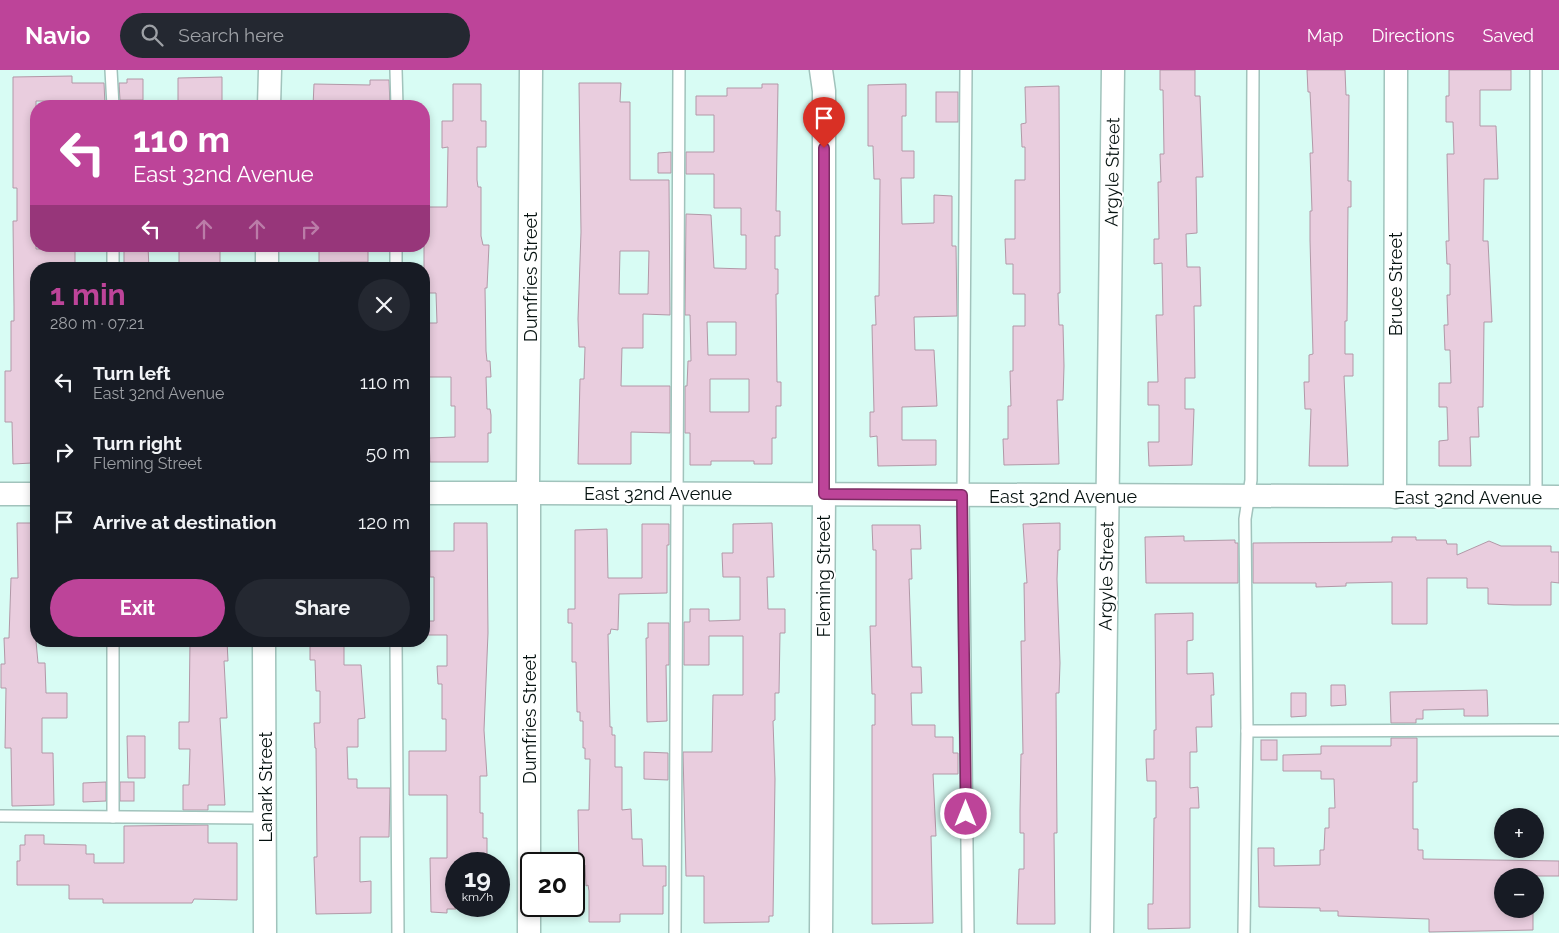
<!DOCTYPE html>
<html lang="en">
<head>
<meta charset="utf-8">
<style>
  :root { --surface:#171b24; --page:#242831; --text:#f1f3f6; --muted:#9ea1a6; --accent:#bd4499 }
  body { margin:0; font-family:Raleway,sans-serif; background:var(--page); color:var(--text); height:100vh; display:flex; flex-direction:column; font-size:19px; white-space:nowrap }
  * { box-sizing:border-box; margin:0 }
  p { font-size:16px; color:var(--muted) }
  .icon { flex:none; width:28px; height:28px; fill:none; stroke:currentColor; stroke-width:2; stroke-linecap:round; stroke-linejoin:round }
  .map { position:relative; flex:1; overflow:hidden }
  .details { position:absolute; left:30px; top:192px; width:400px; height:385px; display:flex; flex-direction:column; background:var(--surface); border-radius:20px; box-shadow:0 2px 8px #0003 }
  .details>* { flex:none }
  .guide { position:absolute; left:30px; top:30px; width:400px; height:152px; border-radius:20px; box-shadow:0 2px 8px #0003; background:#bd4499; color:#fff; overflow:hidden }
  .buttons { position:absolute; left:1494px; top:738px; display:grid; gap:10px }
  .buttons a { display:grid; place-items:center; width:50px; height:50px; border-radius:50%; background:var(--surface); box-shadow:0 2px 8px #0003; font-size:25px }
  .speed { position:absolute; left:445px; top:782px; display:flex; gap:10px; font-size:25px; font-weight:700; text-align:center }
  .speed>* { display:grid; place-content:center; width:65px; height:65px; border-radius:50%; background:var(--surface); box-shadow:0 2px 8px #0003; line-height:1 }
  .speed small { font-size:12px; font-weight:400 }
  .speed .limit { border:2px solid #111; border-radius:8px; background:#fff; color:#111 }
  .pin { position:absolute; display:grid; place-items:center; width:42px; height:42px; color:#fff; margin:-51px -21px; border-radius:50% 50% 50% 0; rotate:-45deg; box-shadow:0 0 5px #0007 }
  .pin .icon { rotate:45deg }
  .me { position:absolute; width:55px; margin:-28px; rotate:0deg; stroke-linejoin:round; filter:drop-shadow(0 0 4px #0008) }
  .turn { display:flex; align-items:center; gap:18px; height:105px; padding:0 20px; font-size:22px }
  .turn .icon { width:65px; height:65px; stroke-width:2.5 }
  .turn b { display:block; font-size:35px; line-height:42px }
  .lanes { display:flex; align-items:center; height:48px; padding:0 20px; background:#0003; justify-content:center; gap:25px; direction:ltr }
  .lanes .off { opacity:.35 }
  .round { display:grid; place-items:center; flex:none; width:52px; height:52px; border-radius:26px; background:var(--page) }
  .headline { display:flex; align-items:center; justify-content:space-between; height:85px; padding:0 20px }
  h1 { font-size:30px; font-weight:700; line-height:38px; color:var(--accent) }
  .primary-button { display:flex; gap:10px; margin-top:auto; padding:10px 20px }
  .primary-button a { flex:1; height:58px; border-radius:30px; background:var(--accent); color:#fff; font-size:20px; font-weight:700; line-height:58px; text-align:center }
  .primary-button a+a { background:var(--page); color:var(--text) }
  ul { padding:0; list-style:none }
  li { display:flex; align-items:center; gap:15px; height:70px; padding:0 20px }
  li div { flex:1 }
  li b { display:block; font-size:19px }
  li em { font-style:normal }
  header { display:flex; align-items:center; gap:30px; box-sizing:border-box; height:70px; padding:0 25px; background:var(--accent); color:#fff }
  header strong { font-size:24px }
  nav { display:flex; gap:28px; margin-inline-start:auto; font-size:18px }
  .search { width:350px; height:45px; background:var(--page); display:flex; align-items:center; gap:12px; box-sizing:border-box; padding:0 18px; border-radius:28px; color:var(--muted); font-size:19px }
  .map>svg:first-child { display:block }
</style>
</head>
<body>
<header>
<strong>Navio</strong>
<div class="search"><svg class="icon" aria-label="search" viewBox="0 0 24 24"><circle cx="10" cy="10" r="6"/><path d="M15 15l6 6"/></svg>Search here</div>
<nav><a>Map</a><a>Directions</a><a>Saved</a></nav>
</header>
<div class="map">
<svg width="1559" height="863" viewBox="0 0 1559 863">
  <rect width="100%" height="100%" fill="#d8fcf4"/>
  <g fill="#e9cdde" stroke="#b298a7" fill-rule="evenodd">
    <polygon points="1160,0 1195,0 1195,26 1200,26 1203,107 1196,107 1197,163 1186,164 1187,197 1200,197 1201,236 1194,236 1195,308 1185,308 1185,339 1194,339 1192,395 1149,396 1148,372 1159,372 1159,335 1148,335 1148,312 1158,312 1156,245 1163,245 1162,193 1154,194 1154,169 1159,169 1158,112 1161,112 1160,84 1164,84 1163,20 1160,20"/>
    <polygon points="1307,0 1345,0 1346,25 1349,25 1348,111 1351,111 1351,137 1348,137 1347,251 1345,251 1345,284 1353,284 1353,306 1344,306 1348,396 1309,396 1311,339 1305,339 1304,312 1309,312 1309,285 1313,284 1310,170 1310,141 1312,141 1310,83 1313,83 1310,22 1308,22"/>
    <polygon points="1449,0 1511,0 1511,20 1480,20 1480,56 1496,56 1498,109 1484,109 1483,171 1488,171 1492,252 1484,252 1483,337 1478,337 1479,367 1470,367 1471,396 1439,396 1439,371 1448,370 1447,337 1439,337 1439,313 1451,313 1450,280 1445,280 1444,255 1448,255 1447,225 1450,225 1450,194 1447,194 1446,171 1449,171 1447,84 1454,84 1453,52 1446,52 1446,26 1449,26"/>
    <polygon points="72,6 72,13 104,13 105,35 86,35 86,31 36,31 36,179 75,178 75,199 36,199 36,390 32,390 32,393 13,394 12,352 5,352 5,301 11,301 11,251 14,251 14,237 13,151 17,151 17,118 13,118 13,7"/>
    <polygon points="222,7 222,33 178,34 178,8"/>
    <polygon points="127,9 143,9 143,30 120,30 119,13 127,13"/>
    <polygon points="370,10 389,10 390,36 313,36 314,14 370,15"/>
    <path d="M579,13H621L620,32H630V110H669L670,245L643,244V278H622L621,316H670V363L631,362V394H578L580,309H584L585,277H579L578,249L581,162ZM620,181H649L648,224H619Z"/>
    <polygon points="453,14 481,14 481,51 486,51 486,77 477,77 477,110 478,117 481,117 481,166 483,175 489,175 487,218 485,218 486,281 487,291 490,291 491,307 486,307 487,339 490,339 491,345 491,363 488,363 488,392 430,392 429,368 455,367 455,336 451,336 451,307 424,307 424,253 437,253 436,223 424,223 424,137 447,137 448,77 442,78 442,51 453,51"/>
    <path d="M762,14H778L776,141H780V166H775V199H778V224H776L777,312H781V336H776V368H772V394H754V391H711V395H690V363H685V316H687L688,291H691L690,245H685L686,144L711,145L714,198L746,199V165H741V138H714V104H686V82H714V45H696V26H727V18H762ZM707,252H736V285H708ZM710,309H749V342H710Z"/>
    <polygon points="906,14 906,46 902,46 902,81 914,81 914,108 901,108 902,154 934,153 934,125 952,126 952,176 956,176 957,246 914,247 915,280 934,280 937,336 902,337 902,370 936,370 936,395 878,396 877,366 870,367 870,342 874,342 872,255 876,255 875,226 879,226 880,109 874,109 873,76 868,76 868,15"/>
    <polygon points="1059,16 1060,223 1058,223 1059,255 1063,255 1064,296 1063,330 1057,330 1059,394 1004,395 1003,369 1008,369 1008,336 1011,336 1010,301 1013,301 1013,256 1025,256 1025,224 1013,224 1013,194 1006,194 1005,169 1015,169 1015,110 1025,110 1025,77 1022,77 1021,54 1026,53 1025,17"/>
    <rect x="936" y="22" width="22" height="30"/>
    <polygon points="671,82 671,103 658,103 658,83"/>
    <polygon points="124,176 148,176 149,199 124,199"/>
    <rect x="179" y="176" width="41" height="23"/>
    <polygon points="319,176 368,176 368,192 340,192 340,199 319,199"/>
    <polygon points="17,453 36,453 36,571 38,593 45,593 46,623 67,623 67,648 42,648 42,683 53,683 54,735 12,736 11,678 5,678 6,618 1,618 1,594 5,594 4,568 9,568 11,508 18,508"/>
    <polygon points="454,453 487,453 488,563 484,660 487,706 480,706 480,743 483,743 483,768 487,768 487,794 456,794 456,839 447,839 447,843 431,842 430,788 447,788 447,725 409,725 409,681 446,681 446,649 442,649 442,614 438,614 437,596 447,596 447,565 424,565 424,551 434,551 434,507 430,507 430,481 454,481"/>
    <polygon points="772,453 774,507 767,507 768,539 785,539 785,563 780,563 779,623 775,623 775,650 773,651 775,709 773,846 769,846 769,852 704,853 704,806 686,806 683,682 712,682 713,625 743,625 743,566 709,566 709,595 684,595 684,552 690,552 690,539 709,539 709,551 740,550 740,507 723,507 722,483 733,483 733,454"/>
    <polygon points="1060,453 1060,480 1058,480 1057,509 1060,593 1059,623 1056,623 1057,763 1054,763 1055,854 1017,854 1019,799 1024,799 1024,763 1020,763 1020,741 1021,684 1023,684 1021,571 1025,571 1024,513 1027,513 1023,454"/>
    <polygon points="642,454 669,454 669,475 667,475 667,523 619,524 618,560 611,559 610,564 608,564 610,657 612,657 612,665 615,665 615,697 622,697 622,740 631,739 632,769 642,769 643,796 666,796 666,816 663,816 663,844 620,844 620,852 589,852 589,821 588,815 586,816 585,795 579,795 578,740 589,740 590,689 585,689 585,678 583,678 583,651 580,651 580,642 577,642 576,592 572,592 572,553 568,553 568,539 575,539 575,460 607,459 608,508 642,508"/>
    <polygon points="872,455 920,455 921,479 911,479 912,509 909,509 912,597 921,597 922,623 911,623 912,655 935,655 935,667 953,667 953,683 958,683 958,704 933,704 936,766 931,766 933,853 872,854 872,655 875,655 875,624 872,624 870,556 876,556 876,480 873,480"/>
    <polygon points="1184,466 1184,471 1235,470 1235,473 1238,473 1238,513 1146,513 1145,467"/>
    <polygon points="1392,467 1416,467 1416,470 1446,470 1447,474 1457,474 1457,485 1489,471 1501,476 1551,476 1551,482 1559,482 1559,513 1551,512 1551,535 1514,535 1488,534 1488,518 1467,518 1467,508 1427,508 1427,554 1392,554 1392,512 1346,513 1346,516 1316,517 1316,513 1253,513 1253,473 1392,472"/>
    <polygon points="1193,543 1193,570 1187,571 1187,604 1213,603 1214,625 1211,625 1212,657 1196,657 1197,682 1190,682 1190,718 1198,717 1199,738 1190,738 1190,858 1148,859 1148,834 1153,834 1154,748 1156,748 1156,711 1147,711 1146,689 1154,689 1154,660 1156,660 1155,544"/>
    <polygon points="648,553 669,553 669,595 666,595 667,651 647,652 646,568 648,568"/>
    <polygon points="190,571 227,571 228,591 224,591 227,648 220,648 225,735 208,735 208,740 183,740 183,715 189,715 190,679 179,679 179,652 189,652"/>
    <polygon points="310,571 344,571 344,595 361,595 365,648 358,649 358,677 347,677 348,709 357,709 357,718 390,718 389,767 360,767 360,812 371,811 371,843 316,844 314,787 317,787 316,678 315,678 314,653 320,653 320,621 316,621 315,590 310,590"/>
    <polygon points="1331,615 1345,615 1346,635 1331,636"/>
    <polygon points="1487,620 1488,646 1464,646 1464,639 1423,640 1423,649 1416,649 1416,653 1391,653 1390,622"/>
    <polygon points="1291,623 1306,623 1306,646 1291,647"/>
    <polygon points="127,666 145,666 145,708 128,708"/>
    <polygon points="1391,668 1417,668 1417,712 1413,712 1413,759 1418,759 1418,780 1423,780 1423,789 1559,791 1559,806 1502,806 1502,839 1533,839 1533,860 1429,862 1429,849 1338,846 1338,841 1320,841 1320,838 1259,837 1258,778 1274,778 1274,796 1320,795 1320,780 1324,780 1325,758 1329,758 1329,738 1335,738 1334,709 1321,709 1321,701 1283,701 1283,685 1321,684 1321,676 1391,676"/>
    <rect x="1261" y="670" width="16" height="20"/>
    <polygon points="644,682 668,683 668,710 644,709"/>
    <polygon points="106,712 106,731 83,732 83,713"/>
    <rect x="120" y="712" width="14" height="19"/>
    <polygon points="208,755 208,773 237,773 237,830 194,829 192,833 103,833 103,829 69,829 69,815 17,815 17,791 20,791 20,775 25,775 25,765 44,765 44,774 86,775 86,784 94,784 94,793 124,793 124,756"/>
  </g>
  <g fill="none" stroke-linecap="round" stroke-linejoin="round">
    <g stroke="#a1c3bc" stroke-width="14">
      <g id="lane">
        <polyline points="111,0 113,36"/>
        <polyline points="396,0 397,36"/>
        <polyline points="966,0 963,425 968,863"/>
        <polyline points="113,176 113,199"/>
        <polyline points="396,199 396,176"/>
        <polyline points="1536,427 1536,0"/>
        <polyline points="113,571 113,747"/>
        <polyline points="396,571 398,863"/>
        <polyline points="1247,661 1559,660"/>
        <polyline points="0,746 265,748"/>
        <polyline points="675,863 679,0"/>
        <polyline points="1244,863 1247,661 1245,449 1251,410 1253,0"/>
      </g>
    </g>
    <g stroke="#a1c3bc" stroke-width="25">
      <g id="street">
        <polyline points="821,0 824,21 824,424 821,863"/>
        <polyline points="269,36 270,0"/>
        <polyline points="267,199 267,176"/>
        <polyline points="528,414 531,0"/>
        <polyline points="424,423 518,423"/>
        <polyline points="538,423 1559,427"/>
        <polyline points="0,424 36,424"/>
        <polyline points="1395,427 1396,0"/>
        <polyline points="529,434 529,863"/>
        <polyline points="264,571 265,863"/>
        <polyline points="1102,863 1113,0"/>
      </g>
    </g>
    <use href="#lane" stroke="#fff" stroke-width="11"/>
    <use href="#street" stroke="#fff" stroke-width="22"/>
  </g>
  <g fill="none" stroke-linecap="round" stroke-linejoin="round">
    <g stroke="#7b2c63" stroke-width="12">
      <polyline id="route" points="824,78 824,424 962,425 966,744"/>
    </g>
    <use href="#route" stroke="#bd4499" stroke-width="9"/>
  </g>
  <g text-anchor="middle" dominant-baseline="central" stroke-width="4" stroke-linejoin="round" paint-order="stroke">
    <g font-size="18" fill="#05110f" stroke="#fff">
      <text transform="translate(1112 102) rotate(-89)">Argyle Street</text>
      <text transform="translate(530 207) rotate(-90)">Dumfries Street</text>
      <text transform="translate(1395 214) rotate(-90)">Bruce Street</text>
      <text x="658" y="423">East 32nd Avenue</text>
      <text x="1063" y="426">East 32nd Avenue</text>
      <text x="1468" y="427">East 32nd Avenue</text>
      <text transform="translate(823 506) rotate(-90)">Fleming Street</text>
      <text transform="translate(1106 506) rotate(-89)">Argyle Street</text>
      <text transform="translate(529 649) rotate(-90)">Dumfries Street</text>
      <text transform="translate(265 717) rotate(-90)">Lanark Street</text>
    </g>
  </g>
</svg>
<div class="buttons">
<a>+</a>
<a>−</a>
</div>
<div class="speed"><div>19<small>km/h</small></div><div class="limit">20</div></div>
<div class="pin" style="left:824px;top:78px;background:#d93025"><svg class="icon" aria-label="arrive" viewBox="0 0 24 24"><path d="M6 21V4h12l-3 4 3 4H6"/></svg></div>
<svg class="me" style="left:966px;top:744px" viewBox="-20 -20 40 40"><circle r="17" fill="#bd4499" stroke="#fff" stroke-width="3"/><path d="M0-11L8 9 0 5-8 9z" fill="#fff"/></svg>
<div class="guide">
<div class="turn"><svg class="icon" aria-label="left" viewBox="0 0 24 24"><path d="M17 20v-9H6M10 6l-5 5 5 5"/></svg><div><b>110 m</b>East 32nd Avenue</div></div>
<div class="lanes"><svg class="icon" aria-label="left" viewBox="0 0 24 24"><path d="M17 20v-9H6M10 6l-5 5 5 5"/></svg><svg class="icon off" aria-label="ahead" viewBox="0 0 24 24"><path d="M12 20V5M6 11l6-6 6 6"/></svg><svg class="icon off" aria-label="ahead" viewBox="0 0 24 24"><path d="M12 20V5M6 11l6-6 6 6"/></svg><svg class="icon off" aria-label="right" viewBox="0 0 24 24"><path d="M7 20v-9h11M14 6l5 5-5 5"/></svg></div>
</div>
<section class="details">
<div class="headline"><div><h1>1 min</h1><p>280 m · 07:21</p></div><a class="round"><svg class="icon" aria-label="close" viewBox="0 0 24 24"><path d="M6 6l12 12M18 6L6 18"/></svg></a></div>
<ul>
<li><svg class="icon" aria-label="left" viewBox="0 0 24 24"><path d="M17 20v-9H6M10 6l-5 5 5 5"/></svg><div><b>Turn left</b><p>East 32nd Avenue</p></div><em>110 m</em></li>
<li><svg class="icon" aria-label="right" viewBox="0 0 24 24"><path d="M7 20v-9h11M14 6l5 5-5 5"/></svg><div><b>Turn right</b><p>Fleming Street</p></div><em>50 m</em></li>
<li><svg class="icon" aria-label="arrive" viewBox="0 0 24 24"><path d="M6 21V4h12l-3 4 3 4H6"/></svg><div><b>Arrive at destination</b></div><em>120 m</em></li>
</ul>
<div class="primary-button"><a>Exit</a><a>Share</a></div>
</section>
</div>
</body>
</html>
